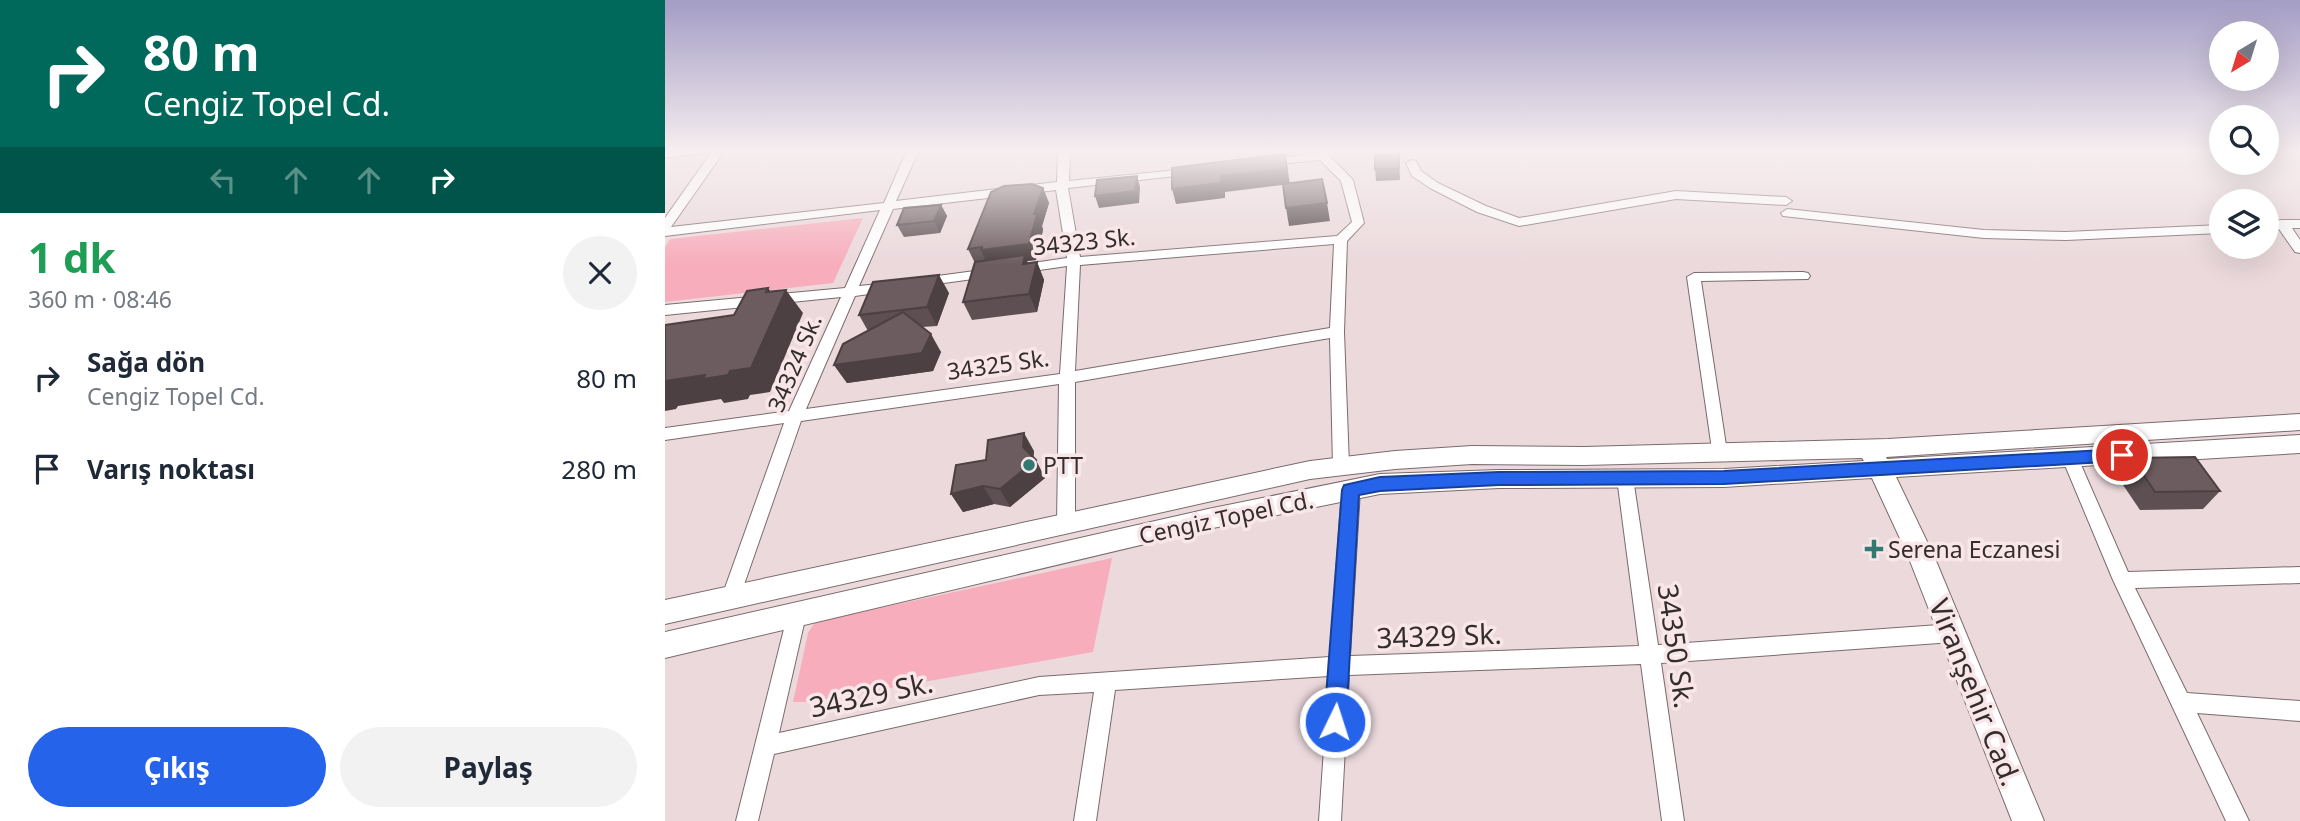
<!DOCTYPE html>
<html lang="tr">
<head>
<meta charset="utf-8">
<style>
  :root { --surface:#fff; --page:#f2f2f3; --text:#1f2937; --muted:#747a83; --accent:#2563eb }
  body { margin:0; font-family:"Noto Sans",sans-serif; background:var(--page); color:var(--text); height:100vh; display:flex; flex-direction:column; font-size:26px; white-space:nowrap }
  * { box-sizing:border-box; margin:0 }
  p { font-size:23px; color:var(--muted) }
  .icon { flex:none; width:38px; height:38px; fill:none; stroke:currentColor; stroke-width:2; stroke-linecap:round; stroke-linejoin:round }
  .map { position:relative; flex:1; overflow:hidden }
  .drawer { display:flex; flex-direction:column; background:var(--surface); width:665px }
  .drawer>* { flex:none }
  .top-card { background:#00695c; color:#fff; overflow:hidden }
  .needle { width:46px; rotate:218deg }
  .buttons { position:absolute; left:1544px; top:21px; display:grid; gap:14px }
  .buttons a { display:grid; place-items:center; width:70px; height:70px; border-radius:50%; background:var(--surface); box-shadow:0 7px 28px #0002; font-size:35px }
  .pin { position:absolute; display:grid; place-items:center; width:60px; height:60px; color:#fff; margin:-30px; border:4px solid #fff; border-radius:50%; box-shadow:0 2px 7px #0007 }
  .me { position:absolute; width:77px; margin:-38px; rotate:4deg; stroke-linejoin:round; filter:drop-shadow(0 0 5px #0008) }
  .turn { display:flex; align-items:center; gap:24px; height:147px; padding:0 28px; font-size:32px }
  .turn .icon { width:91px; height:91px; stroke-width:2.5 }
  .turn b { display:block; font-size:49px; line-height:60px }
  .lanes { display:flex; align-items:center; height:66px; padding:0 28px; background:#0003; justify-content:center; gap:35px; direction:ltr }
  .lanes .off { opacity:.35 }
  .round { display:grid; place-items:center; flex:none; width:74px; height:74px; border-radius:37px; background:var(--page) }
  .head { display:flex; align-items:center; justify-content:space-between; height:119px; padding:0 28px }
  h1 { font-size:42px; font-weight:700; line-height:52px; color:#1e9e55 }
  .primary-button { display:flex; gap:14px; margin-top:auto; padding:14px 28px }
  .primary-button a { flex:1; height:80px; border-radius:42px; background:var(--accent); color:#fff; font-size:28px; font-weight:700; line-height:80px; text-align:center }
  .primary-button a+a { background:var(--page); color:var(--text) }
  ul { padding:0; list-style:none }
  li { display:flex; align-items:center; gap:21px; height:91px; padding:0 28px }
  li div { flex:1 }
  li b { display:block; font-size:26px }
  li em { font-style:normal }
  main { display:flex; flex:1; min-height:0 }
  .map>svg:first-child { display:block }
</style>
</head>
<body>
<main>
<section class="drawer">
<div class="top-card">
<div class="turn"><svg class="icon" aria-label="right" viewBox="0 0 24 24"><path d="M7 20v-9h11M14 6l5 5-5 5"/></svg><div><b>80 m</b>Cengiz Topel Cd.</div></div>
<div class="lanes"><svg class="icon off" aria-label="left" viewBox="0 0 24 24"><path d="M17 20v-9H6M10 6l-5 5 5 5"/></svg><svg class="icon off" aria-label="ahead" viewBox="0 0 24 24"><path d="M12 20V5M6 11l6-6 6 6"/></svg><svg class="icon off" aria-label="ahead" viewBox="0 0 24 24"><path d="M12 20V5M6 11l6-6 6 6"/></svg><svg class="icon" aria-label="right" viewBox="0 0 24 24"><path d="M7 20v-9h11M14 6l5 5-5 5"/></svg></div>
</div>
<div class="head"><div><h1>1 dk</h1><p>360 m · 08:46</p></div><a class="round"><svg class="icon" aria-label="close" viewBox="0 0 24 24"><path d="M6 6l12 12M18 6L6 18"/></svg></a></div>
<ul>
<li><svg class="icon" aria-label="right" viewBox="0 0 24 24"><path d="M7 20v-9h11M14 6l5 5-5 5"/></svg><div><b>Sağa dön</b><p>Cengiz Topel Cd.</p></div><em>80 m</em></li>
<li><svg class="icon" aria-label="arrive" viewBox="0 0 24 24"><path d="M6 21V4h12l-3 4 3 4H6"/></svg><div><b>Varış noktası</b></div><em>280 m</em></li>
</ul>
<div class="primary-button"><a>Çıkış</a><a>Paylaş</a></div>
</section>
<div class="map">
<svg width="1635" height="821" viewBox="0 0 1635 821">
  <rect width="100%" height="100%" fill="#ebd9dc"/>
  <g fill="#f7adbb">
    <polygon points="198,218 168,283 0,302 0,247 5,239"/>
    <polygon points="447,558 428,652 146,702 128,702 143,633 150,622"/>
  </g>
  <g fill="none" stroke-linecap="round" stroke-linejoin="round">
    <g stroke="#7b6b6d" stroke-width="2">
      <g id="street">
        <polygon points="11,150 46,150 40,153 0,158 0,152"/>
        <path d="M48,150H60L6,227L219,203L242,150H254L231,201L392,182L393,150H405L404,181L532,168L534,170L528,174L403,188L415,257L672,236L687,222L676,181L655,160L603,165L597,162L603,159L649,154L646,150H659L688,180L699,223L682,241L679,332L684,466L682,470H670L668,466L665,338L410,382V525L407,530L401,532L395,530L392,525L394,384L136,421L74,599L72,605L65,607L58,605L56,599L119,423L0,440V428L124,411L176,297L0,315V305L180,288L215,210L0,236V218ZM391,190L402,258L354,265L347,269L354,273L402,266L395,374L141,409L190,296L225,291L232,287L225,283L194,286L228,209ZM669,244L665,328L410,371L415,265Z"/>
        <polygon points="747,160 751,161 756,171 773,183 821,206 854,218 1011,191 1121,197 1127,201 1121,205 1011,199 854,226 812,212 765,188 747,176 741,163"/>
        <polygon points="1122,209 1319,230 1401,232 1556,225 1556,233 1401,240 1319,238 1118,216 1116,213"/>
        <polygon points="1617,220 1635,220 1635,228 1627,228 1635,240 1635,253 1630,252 1614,229 1601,230 1601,222"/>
        <polygon points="325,269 332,273 330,276 257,286 250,282 257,278"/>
        <polygon points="1138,272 1143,273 1145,276 1143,279 1036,281 1062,452 1060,456 1048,456 1022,277 1029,273"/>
        <polygon points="1405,452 1411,454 1413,458 1463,572 1635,567 1635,583 1470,588 1522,693 1635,701 1635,721 1532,713 1584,821 1561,821 1448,580 1397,458 1399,454"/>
        <polygon points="960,471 966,473 968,478 993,645 1288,624 1295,627 1298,633 1295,639 1288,642 996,663 1019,821 997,821 976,664 684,675 676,821 654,821 664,676 450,690 431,821 409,821 429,692 374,695 109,754 93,821 71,821 124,609 131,607 138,609 141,615 114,733 374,677 665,657 677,490 680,485 692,485 695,490 685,656 974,646 952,478 954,473"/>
      </g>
    </g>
    <g stroke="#7b6b6d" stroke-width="2">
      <polygon id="secondary" points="1635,414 1635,430 1221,457 1222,459 1635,435 1635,453 1231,477 1269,556 1379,821 1347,821 1243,556 1207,478 1059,487 834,488 715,494 543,529 0,658 0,632 543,509 715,474 834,470 1059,469 1199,461 1197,458 919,465 807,464 730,469 645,479 0,624 0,600 645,461 730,451 807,446 919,447 1223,439"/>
    </g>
    <use href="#street" fill="#fff" fill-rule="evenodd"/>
    <use href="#secondary" fill="#fff" fill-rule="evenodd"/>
  </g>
  <g fill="#5d4f52">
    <polygon points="734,154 735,180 711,181 710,169"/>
    <polygon points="378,188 384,203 377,226 378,230 371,260 362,261 363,263 372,262 379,280 372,312 307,320 298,302 310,263 303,249"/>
    <polygon points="276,205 282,216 275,233 239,237 232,225"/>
    <polygon points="284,293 272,326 257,327 276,352 268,371 182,383 169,365 203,331 194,315"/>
    <polygon points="369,451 368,458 380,478 345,507 329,504 298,512 286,494"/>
    <polygon points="1467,458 1555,491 1538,509 1475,510 1452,476"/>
  </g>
  <g fill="#4c4042">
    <polygon points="620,154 625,184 560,192 560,198 511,204 507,189 556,176"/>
    <polygon points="472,176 475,187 474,203 434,208 430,196"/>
    <polygon points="378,188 384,203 377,226 378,230 371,260 362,261 368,273 323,266 316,250 369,214"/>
    <polygon points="662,203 665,221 624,226 621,208"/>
    <polygon points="276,205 282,216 275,233 269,221"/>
    <polygon points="372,262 379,280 372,312 364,294"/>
    <polygon points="274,275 284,293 272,326 262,307"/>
    <polygon points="103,288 115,304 121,290 138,313 105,392 85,395 83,399 59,403 56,399 13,406 11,409 0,411 0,381"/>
    <polygon points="266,334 276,352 268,371 182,383 169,365"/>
    <polygon points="359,433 369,451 368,462 371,460 380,478 345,507 335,489 358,447"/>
    <polygon points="318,486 329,504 298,512 286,494"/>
  </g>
  <g fill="#6c5c5f" stroke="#4c4042" stroke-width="2">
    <polygon points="620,154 622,169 556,176 556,183 507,189 507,168"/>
    <polygon points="734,154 734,168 710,169 710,155"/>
    <polygon points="472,176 470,191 430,196 432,180"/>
    <polygon points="657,179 662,203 621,208 618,184"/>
    <polygon points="367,184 378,188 369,214 372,214 364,244 316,250 317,247 303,249 326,192 339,186"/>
    <polygon points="276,205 269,221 232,225 239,208"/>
    <polygon points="360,255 358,264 372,262 364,294 298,302 310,262"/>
    <polygon points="274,275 262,307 194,315 208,282"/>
    <polygon points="103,288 101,292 121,290 86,368 65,371 63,375 38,379 40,375 0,381 0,325 69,315 82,291"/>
    <polygon points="238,312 266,334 257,353 169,365 178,344"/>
    <polygon points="359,433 358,447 371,460 335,489 318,486 286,494 291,465 321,460 323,440"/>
    <polygon points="1530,457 1555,491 1490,492 1467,458"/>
  </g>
  <linearGradient id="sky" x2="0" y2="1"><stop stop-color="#a49dc5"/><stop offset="0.57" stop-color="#f6eeef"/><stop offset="1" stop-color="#f6eeef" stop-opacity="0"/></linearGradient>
  <rect width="1635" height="265" fill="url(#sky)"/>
  <polygon fill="#2563eb" stroke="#184099" stroke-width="2" points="1457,449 1465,455 1457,461 1059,484 834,485 715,491 694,495 681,722 678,729 670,732 663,729 659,722 677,490 679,485 715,477 834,472 1059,471"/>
  <g fill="#327972" stroke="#f8e6e9" stroke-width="2.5">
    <circle cx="364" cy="465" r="7"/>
    <path d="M1205.5 538.5h7v7h7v7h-7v7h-7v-7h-7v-7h7z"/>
  </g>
  <g text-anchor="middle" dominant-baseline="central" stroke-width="7" stroke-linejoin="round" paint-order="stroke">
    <g font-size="23" fill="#342d2e" stroke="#f8e6e9">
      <text transform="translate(419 241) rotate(-6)">34323 Sk.</text>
      <text transform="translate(129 363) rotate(-67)">34324 Sk.</text>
      <text transform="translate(333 364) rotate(-8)">34325 Sk.</text>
      <text transform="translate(561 517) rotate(-12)">Cengiz Topel Cd.</text>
    </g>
    <g font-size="23" fill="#342d2e" stroke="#f8e6e9" text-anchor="start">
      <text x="378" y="465">PTT</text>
      <text x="1223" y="549">Serena Eczanesi</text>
    </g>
    <g font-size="28" fill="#342d2e" stroke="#f8e6e9">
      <text transform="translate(774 635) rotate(-2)">34329 Sk.</text>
      <text transform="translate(1012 646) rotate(82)">34350 Sk.</text>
      <text transform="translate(1311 692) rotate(68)">Viranşehir Cad.</text>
      <text transform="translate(206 694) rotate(-12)">34329 Sk.</text>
    </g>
  </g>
</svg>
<div class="buttons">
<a><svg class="needle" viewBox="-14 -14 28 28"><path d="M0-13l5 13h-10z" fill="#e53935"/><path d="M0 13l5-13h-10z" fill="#747a83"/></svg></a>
<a><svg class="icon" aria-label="search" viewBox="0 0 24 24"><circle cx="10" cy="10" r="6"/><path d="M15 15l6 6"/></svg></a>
<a><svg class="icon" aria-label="layers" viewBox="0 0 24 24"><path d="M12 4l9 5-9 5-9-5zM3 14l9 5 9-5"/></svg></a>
</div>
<div class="pin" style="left:1457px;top:455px;background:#d93025"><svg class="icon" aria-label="arrive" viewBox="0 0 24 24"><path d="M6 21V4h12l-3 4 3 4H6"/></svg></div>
<svg class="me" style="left:670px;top:722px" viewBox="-20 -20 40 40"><circle r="17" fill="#2563eb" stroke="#fff" stroke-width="3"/><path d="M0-11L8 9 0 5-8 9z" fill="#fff"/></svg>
</div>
</main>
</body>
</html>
